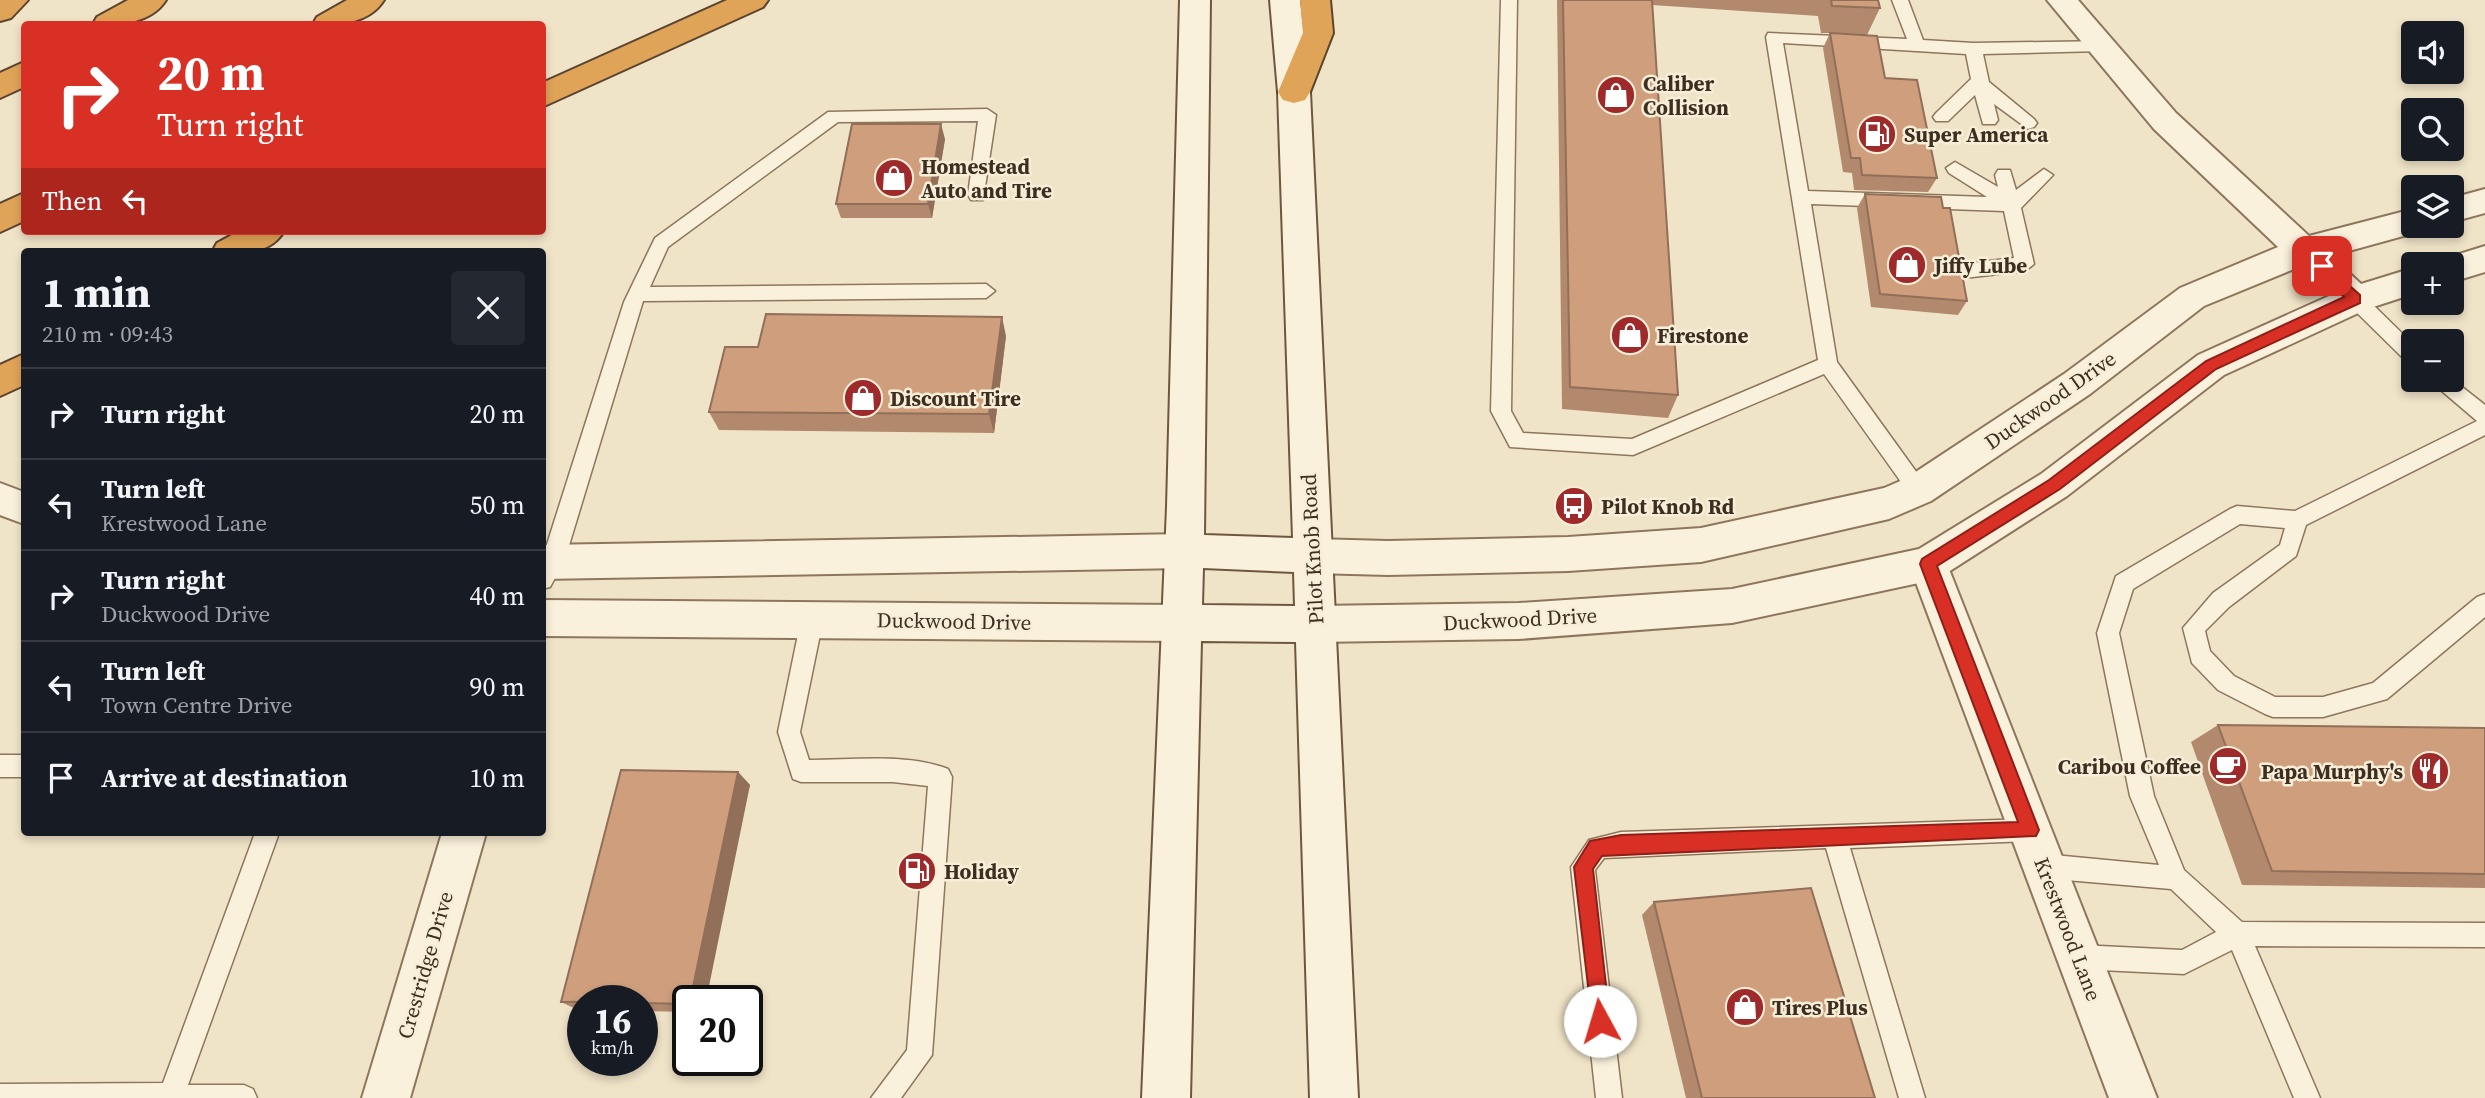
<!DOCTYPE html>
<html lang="en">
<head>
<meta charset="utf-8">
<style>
  :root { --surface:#171b24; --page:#242831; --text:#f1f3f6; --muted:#9ea1a6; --line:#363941 }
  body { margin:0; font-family:"Source Serif 4",serif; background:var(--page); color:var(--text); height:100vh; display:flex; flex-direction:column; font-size:26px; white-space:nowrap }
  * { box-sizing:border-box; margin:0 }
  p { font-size:23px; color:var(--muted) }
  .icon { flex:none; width:38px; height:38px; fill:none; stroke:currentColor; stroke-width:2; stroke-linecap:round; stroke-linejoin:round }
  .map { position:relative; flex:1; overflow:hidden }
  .panel { position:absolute; left:21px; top:248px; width:525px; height:588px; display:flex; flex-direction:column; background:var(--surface); border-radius:7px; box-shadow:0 4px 10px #0003 }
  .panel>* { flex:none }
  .banner { position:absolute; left:21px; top:21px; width:525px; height:214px; border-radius:7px; box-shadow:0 4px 10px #0003; background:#d93025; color:#fff; overflow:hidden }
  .buttons { position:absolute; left:2401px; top:21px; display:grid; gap:14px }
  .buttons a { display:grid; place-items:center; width:63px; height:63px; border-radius:7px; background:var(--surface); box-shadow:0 4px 10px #0003; font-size:35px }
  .speed { position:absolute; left:567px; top:985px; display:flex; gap:14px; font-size:35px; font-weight:700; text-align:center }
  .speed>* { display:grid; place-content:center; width:91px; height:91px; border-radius:50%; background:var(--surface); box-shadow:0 4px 10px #0003; line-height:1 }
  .speed small { font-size:18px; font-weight:400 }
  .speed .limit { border:4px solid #111; border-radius:10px; background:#fff; color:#111 }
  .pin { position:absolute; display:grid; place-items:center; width:60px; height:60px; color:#fff; margin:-30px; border-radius:14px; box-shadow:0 4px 10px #0006 }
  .me { position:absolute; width:77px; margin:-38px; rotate:354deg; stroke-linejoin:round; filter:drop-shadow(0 0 5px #0008) }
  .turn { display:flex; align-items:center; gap:24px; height:147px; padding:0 21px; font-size:32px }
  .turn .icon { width:91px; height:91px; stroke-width:2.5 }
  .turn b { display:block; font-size:49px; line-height:60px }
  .then { display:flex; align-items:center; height:66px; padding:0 21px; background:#0003; gap:14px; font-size:26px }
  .round { display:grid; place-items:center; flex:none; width:74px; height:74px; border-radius:7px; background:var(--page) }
  .head { display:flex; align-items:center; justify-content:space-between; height:119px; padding:0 21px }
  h1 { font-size:42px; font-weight:700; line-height:52px }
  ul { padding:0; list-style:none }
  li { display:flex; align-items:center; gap:21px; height:91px; padding:0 21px; border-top:2px solid var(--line) }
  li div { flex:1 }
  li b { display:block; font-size:26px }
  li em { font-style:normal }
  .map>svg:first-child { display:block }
</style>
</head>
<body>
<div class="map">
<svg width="2485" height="1098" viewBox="0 0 2485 1098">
  <rect width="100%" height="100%" fill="#f0e4c8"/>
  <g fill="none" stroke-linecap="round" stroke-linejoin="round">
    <g stroke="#8d765c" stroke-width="3">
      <g id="service">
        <polygon points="1501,0 1517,0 1511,411 1523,433 1632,439 1818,360 1766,37 1768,33 1907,39 1892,0 1908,0 1923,40 1973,43 2108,41 2110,45 2102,51 1983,54 1989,82 2034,119 2037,123 2034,127 2028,129 1994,104 1998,120 1995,124 1983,124 1975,95 1948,121 1936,121 1933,117 1936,113 1971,79 1966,54 1783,43 1808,191 1987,197 1949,173 1946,168 1955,162 1998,187 1995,175 1998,170 2010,170 2016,190 2044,169 2053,175 2021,208 2034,264 2025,271 1964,278 1955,271 1964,264 2014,258 2004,211 1811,204 1837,362 1925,484 1928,490 1925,496 1918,499 1911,496 1824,374 1633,455 1510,447 1491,411"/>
        <polygon points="987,109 996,115 983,200 971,200 968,195 978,121 838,122 668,247 650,287 986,284 995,291 986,298 643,301 564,562 550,587 542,589 542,560 624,302 655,238 828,112"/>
        <polygon points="2355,292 2362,294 2413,344 2413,364 2406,361 2348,304 2346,299 2348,294"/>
        <polygon points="2452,379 2485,405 2485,435 2306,525 2296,556 2229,607 2205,631 2210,651 2234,676 2275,697 2323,697 2373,683 2477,597 2485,594 2485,617 2387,699 2323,717 2273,717 2265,714 2218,690 2192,663 2183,628 2213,593 2280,545 2285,528 2240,524 2133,589 2119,633 2154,796 2184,870 2242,922 2485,923 2485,947 2255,946 2320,1098 2294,1098 2232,950 2184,974 2079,969 2070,966 2067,957 2070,948 2079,945 2182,950 2216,932 2171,889 2043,878 2035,874 2031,866 2035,858 2043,854 2159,865 2130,796 2097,633 2116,576 2230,509 2237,506 2295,511 2477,421 2429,380"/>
        <path d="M812,610L820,613L823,620L800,732L809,760C853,760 907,753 948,769L952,777L932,1055L901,1098H871L907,1050L928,786L893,782H801L793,779L778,732L801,620L804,613Z"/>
        <rect x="0" y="755" width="24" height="22"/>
        <polygon points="2030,819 2038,822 2042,830 2038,838 2030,841 1850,848 1925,1098 1899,1098 1826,848 1604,858 1595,870 1622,1098 1596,1098 1571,867 1589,840 1621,832"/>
        <polygon points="255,833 279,833 188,1085 244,1085 253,1089 257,1098 0,1098 0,1084 163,1083"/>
      </g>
    </g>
    <g stroke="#8d765c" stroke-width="4">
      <g id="minor">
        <polygon points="1928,547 1942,552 1947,564 2157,1098 2109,1098 1909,564 1914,552"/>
        <polygon points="442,833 486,833 410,1098 362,1098"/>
      </g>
    </g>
    <g stroke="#8d765c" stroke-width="4">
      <g id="tertiary">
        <polygon points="2047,0 2078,0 2176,113 2309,236 2413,209 2413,226 2427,226 2425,230 2331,256 2361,284 2413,268 2413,294 2367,309 2224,375 2067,496 1942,576 1928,581 1732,623 1519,639 1316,642 1302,637 1296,624 1302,611 1316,606 1519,603 1732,589 1919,549 2041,474 2198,355 2329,296 2299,267 2204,306 2090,394 1931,501 1889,519 1701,562 1568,571 1388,575 1314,573 1300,568 1295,556 1300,544 1314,539 1388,541 1568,537 1701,528 1884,488 1905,479 2064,374 2180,288 2278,247 2154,129"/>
        <polygon points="2485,189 2485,213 2452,222 2452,198"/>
        <polygon points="2485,246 2485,272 2452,282 2452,264 2438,264 2440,260"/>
        <polygon points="0,483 24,492 24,524 0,515"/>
        <polygon points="1184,534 1198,539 1203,551 1198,563 1184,568 542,579 542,545"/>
        <polygon points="542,600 1182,605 1196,610 1202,623 1196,636 1182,641 542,636"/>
      </g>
    </g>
    <g stroke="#6f573f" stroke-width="4">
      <path id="secondary" d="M1180,0H1210L1204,535L1293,538L1278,92L1270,0H1300L1310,92L1358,1098H1310L1296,642L1201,641L1190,1098H1142L1167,507ZM1203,568L1294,572L1295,606L1202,605Z"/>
    </g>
    <g stroke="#5b4430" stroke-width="4">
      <g id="motorway">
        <polygon points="0,0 28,0 11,18 0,21"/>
        <path d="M128,0H166C150,25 119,24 93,24L97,17Z"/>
        <path d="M347,0H384C368,25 339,24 313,24L317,17Z"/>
        <polygon points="727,0 768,0 763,7 542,107 542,83"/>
        <polygon points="1300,0 1330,0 1333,33 1310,92 1305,100 1294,103 1283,100 1278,92 1303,33"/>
        <polygon points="24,62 24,87 0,98 0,73"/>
        <polygon points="24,193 24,221 0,232 0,204"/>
        <path d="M239,231H284C269,257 238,252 212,252L217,243Z"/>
        <polygon points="24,354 24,385 0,396 0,365"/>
      </g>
    </g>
    <use href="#service" fill="#faf1dc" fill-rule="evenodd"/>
    <use href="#minor" fill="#faf1dc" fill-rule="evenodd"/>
    <use href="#tertiary" fill="#faf1dc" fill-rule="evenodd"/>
    <use href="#secondary" fill="#faf1dc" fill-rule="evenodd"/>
    <use href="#motorway" fill="#e0a458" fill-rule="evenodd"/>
  </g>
  <g fill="#b2896c">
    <polygon points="1557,0 1878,0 1880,8 1867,35 1885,78 1937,178 1928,192 1854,190 1852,173 1843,172 1823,48 1830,33 1821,33 1818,16 1652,5 1678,395 1668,418 1562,409"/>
    <polygon points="945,139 932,218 841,218 836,204"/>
    <polygon points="1865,194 1967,301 1958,315 1871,307 1857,208"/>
    <polygon points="1006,336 994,433 719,430 709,412 758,347"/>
    <polygon points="2218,725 2485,728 2485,888 2242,885 2191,742"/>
    <polygon points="738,772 750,785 688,1001 688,1012 642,1011 642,1001 583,1001 583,1010 578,1010 561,1002"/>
    <polygon points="1654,902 1875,1098 1686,1098 1642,915"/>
  </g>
  <g fill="#916f58">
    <polygon points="941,124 945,139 932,218 928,204"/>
    <polygon points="1002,317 1006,336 994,433 989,414"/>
    <polygon points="738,772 750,785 706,1001 690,1001"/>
  </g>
  <g fill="#cf9f7d" stroke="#916f58" stroke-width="2">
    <polygon points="1563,0 1652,0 1678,395 1570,387"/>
    <polygon points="1831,0 1878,0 1880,8 1832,6"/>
    <polygon points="1830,33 1877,36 1885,78 1917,80 1937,178 1862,175 1860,158 1851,158"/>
    <polygon points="852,124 941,124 928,204 836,204"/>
    <polygon points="1865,194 1941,197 1943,208 1950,208 1967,301 1880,294"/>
    <polygon points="766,314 1002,317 989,414 709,412 725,347 758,347"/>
    <polygon points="2218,725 2485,728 2485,874 2272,871"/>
    <polygon points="621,770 738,772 690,1001 688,1001 688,1004 642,1003 642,1001 561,1002"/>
    <polygon points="1811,888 1875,1098 1702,1098 1654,902"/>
  </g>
  <polygon fill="#d93025" stroke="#8d1f18" stroke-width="2" points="2322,261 2360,295 2360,303 2216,369 2060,489 1937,566 2039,830 2036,836 1602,856 1593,869 1610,1021 1607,1028 1600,1031 1593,1028 1574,867 1590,841 1621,835 2018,822 1920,564 1922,559 2049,480 2206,361 2344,297 2317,270 2315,266"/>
  <defs>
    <g id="shop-disc" transform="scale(2.0125)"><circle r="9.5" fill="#9e2a2b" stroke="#f7eed8"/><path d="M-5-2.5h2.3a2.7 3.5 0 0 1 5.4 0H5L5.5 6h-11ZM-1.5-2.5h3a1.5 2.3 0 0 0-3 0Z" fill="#fff"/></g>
    <g id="fuel-disc" transform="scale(2.0125)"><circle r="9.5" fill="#9e2a2b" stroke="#f7eed8"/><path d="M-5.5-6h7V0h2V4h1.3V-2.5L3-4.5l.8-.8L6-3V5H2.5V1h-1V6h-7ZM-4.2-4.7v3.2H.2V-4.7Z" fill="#fff"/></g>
    <g id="bus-disc" transform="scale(2.0125)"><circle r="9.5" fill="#9e2a2b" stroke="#f7eed8"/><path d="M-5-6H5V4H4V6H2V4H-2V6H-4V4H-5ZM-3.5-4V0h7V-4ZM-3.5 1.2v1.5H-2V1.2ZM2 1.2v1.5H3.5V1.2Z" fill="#fff"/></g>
    <g id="cafe-disc" transform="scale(2.0125)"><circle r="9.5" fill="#9e2a2b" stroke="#f7eed8"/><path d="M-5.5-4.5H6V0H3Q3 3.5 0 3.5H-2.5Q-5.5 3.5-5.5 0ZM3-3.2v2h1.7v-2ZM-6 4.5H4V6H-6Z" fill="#fff"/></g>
    <g id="restaurant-disc" transform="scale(2.0125)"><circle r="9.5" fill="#9e2a2b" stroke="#f7eed8"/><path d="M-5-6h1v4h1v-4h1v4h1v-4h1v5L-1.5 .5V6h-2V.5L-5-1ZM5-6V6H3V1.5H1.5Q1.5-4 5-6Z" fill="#fff"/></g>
  </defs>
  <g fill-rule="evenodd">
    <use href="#shop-disc" x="1616" y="95"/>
    <use href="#fuel-disc" x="1877" y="134"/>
    <use href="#shop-disc" x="894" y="178"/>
    <use href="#shop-disc" x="1907" y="265"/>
    <use href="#shop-disc" x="1630" y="335"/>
    <use href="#shop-disc" x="863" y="398"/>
    <use href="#bus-disc" x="1574" y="506"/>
    <use href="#cafe-disc" x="2228" y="766"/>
    <use href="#restaurant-disc" x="2430" y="771"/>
    <use href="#fuel-disc" x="917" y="871"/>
    <use href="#shop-disc" x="1745" y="1007"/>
  </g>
  <g text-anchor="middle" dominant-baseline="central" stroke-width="5" stroke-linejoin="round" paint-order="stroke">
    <g font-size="21" font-weight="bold" fill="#3d2e20" stroke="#f7eed8" text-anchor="start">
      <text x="1643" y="83">Caliber<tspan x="1643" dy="24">Collision</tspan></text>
      <text x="1904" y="134">Super America</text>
      <text x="921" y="166">Homestead<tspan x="921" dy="24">Auto and Tire</tspan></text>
      <text x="1934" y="265">Jiffy Lube</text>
      <text x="1657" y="335">Firestone</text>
      <text x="890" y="398">Discount Tire</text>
      <text x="1601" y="506">Pilot Knob Rd</text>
      <text x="2201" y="766" text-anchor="end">Caribou Coffee</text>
      <text x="2403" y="771" text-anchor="end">Papa Murphy's</text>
      <text x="944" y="871">Holiday</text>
      <text x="1772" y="1007">Tires Plus</text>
    </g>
    <g font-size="21" fill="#3d2e20" stroke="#f7eed8">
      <text transform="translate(2050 400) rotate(-35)">Duckwood Drive</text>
      <text transform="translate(1312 549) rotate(-93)">Pilot Knob Road</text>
      <text transform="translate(1520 619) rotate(-3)">Duckwood Drive</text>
      <text transform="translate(954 621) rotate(1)">Duckwood Drive</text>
      <text transform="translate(2068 929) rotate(69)">Krestwood Lane</text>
      <text transform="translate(425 965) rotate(-74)">Crestridge Drive</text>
    </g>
  </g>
</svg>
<div class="buttons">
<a><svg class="icon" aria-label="sound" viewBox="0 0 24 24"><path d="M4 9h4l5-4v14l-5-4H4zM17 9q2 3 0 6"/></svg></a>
<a><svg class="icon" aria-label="search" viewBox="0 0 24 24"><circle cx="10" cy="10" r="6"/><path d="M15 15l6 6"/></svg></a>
<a><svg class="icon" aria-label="layers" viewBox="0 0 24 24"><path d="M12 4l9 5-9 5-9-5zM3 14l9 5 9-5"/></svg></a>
<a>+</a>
<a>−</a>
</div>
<div class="speed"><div>16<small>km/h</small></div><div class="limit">20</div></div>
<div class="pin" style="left:2322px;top:266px;background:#d93025"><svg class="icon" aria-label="arrive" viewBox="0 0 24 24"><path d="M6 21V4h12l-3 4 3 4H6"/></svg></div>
<svg class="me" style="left:1600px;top:1021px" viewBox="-20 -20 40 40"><circle r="19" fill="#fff"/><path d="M0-13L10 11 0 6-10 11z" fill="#d93025"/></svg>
<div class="banner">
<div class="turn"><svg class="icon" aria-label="right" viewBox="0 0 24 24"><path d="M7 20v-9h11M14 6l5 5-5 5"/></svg><div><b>20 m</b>Turn right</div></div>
<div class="then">Then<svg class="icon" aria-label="left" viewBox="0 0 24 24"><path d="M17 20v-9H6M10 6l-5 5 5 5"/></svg></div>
</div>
<section class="panel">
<div class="head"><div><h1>1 min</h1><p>210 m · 09:43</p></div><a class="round"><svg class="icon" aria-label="close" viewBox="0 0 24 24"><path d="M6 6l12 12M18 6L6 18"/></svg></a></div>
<ul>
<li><svg class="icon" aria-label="right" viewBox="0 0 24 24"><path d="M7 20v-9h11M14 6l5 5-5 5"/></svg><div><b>Turn right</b></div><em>20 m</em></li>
<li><svg class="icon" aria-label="left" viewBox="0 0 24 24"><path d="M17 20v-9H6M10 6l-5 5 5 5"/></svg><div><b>Turn left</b><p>Krestwood Lane</p></div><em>50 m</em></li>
<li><svg class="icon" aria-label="right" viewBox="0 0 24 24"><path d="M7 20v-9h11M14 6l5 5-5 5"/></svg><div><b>Turn right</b><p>Duckwood Drive</p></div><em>40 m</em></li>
<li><svg class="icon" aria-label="left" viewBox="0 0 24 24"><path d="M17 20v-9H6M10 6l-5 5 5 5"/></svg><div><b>Turn left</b><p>Town Centre Drive</p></div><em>90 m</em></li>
<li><svg class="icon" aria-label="arrive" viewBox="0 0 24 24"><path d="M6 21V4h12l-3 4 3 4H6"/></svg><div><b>Arrive at destination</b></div><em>10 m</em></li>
</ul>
</section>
</div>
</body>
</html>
